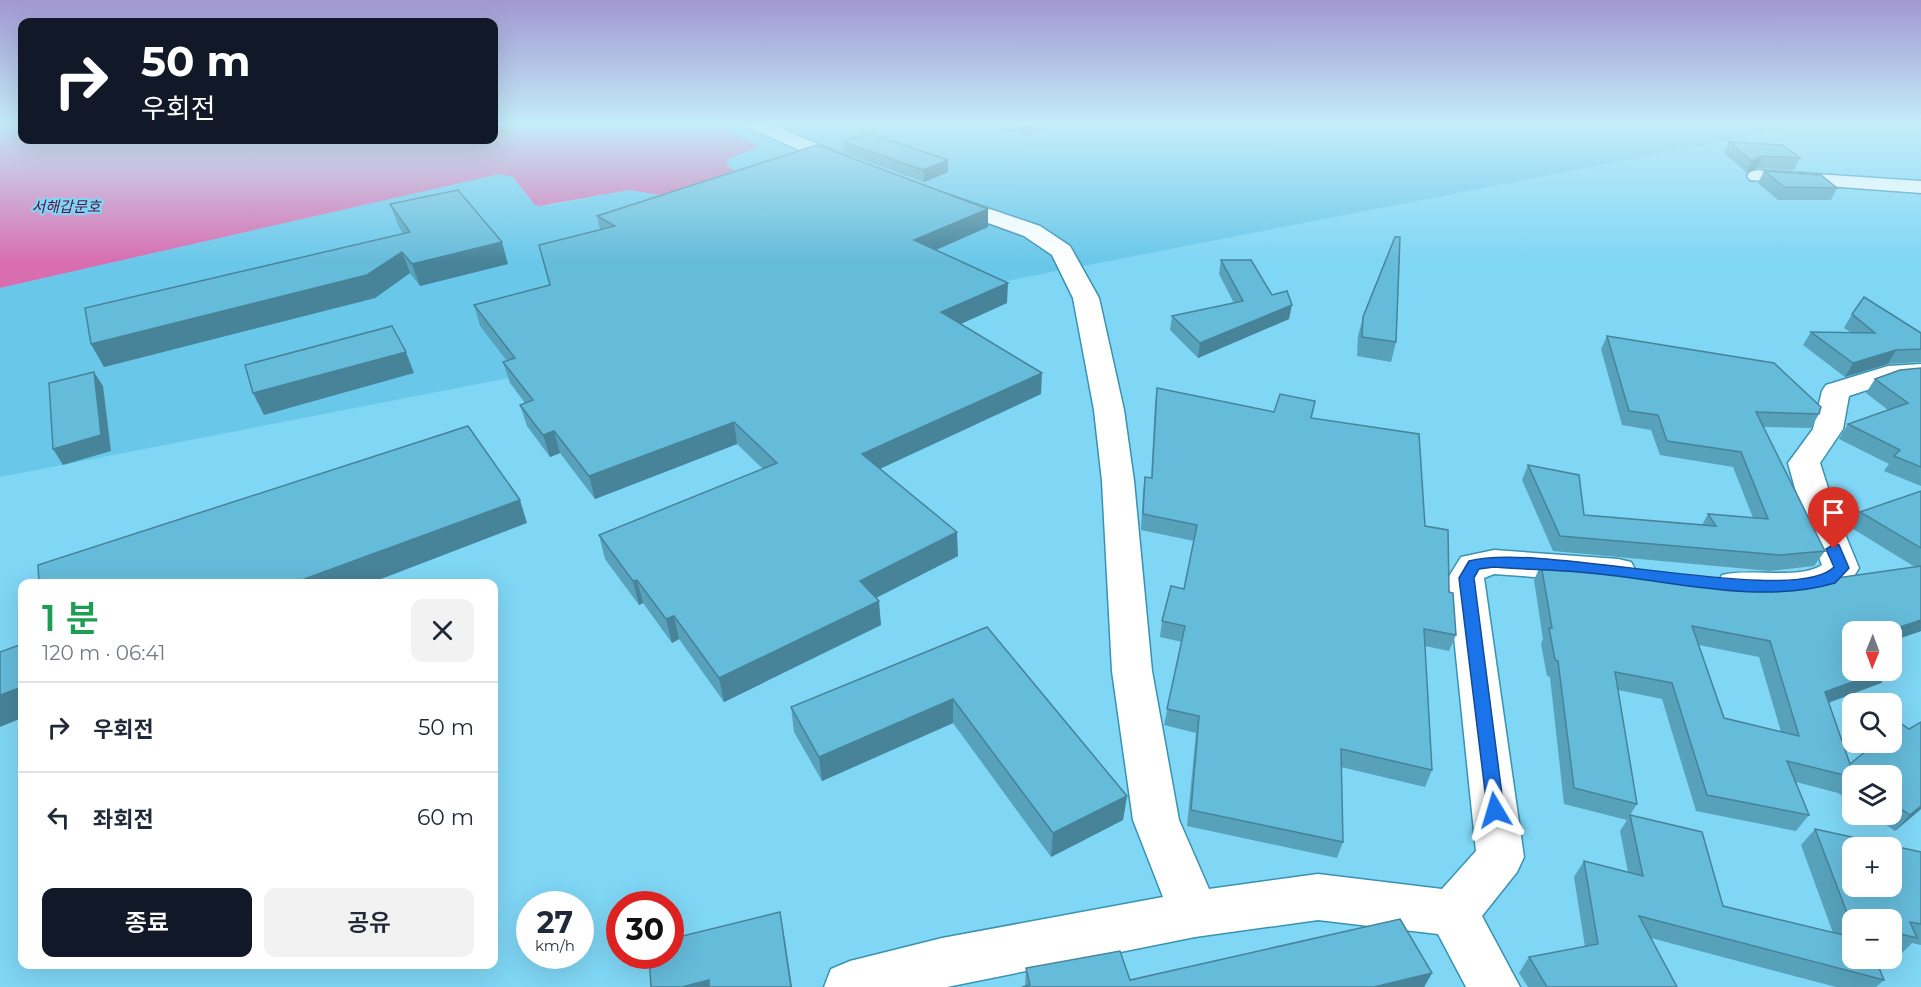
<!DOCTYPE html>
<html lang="ko">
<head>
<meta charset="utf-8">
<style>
  :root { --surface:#fff; --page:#f2f2f3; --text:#1f2937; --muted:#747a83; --line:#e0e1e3; --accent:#111827 }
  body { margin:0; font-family:Montserrat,"Noto Sans KR",sans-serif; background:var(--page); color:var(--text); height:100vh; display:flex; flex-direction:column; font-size:22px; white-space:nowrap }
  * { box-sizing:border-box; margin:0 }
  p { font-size:20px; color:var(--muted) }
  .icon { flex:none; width:33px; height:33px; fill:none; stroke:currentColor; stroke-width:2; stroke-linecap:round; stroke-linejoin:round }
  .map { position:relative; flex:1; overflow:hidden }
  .sheet { position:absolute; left:18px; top:579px; width:480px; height:390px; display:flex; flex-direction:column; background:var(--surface); border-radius:12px; box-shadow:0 6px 24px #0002 }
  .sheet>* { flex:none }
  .guide { position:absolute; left:18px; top:18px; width:480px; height:126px; border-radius:12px; box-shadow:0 6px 24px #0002; background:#111827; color:#fff; overflow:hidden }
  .needle { width:39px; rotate:181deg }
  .fabs { position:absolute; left:1842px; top:621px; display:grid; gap:12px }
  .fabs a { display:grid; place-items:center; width:60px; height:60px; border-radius:12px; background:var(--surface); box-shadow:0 6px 24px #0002; font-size:30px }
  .speed { position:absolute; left:516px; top:891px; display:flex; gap:12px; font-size:30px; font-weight:700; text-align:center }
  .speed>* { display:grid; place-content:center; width:78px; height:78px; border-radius:50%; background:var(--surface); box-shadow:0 6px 24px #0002; line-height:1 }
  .speed small { font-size:15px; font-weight:400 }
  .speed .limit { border:9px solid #d22; background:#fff; color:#111 }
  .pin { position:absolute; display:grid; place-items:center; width:51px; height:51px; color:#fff; margin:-62px -26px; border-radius:50% 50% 50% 0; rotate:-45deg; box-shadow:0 0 6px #0007 }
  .pin .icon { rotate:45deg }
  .me { position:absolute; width:66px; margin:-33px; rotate:353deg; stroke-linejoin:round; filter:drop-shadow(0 0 4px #0008) }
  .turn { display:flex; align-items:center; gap:21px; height:126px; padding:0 24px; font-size:27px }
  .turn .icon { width:78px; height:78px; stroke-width:2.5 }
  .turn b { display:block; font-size:42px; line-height:51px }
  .round { display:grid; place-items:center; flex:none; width:63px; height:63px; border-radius:12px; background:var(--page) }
  .head { display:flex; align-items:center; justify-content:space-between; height:102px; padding:0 24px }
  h1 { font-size:36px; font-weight:600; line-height:45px; color:#1e9e55 }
  .button { display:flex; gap:12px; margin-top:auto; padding:12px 24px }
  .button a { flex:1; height:69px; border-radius:12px; background:var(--accent); color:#fff; font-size:24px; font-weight:600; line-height:69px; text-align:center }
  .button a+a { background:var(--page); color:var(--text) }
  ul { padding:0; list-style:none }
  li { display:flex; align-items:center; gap:18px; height:90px; padding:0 24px; border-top:2px solid var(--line) }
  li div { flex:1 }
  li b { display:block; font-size:22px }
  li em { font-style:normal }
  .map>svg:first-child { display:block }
</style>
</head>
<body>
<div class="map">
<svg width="1921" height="987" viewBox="0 0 1921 987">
  <rect width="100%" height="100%" fill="#7fd6f5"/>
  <polygon fill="#69c7e9" points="718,124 1812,124 0,477 0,288 500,174 513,177 535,204 548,206 629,190 667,196 733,168 727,165 728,159 754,150"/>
  <polygon fill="#d86db0" points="0,124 22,124 22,140 494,140 494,124 718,124 759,147 728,159 727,165 738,173 667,196 629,190 540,206 535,205 513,177 500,174 0,288"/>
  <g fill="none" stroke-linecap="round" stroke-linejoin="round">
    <g stroke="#3992b0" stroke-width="3">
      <g id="minor">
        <polygon points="746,124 771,124 857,161 860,165 857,169 843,169 749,128"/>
        <polygon points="1757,170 1921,181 1921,193 1750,180 1747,176 1750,172"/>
        <polygon points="946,194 1040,226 1070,246 1099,298 1124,410 1134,481 1152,671 1179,820 1209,889 1318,874 1442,889 1476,851 1448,578 1461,557 1494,550 1618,559 1631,562 1636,571 1631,580 1618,583 1494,574 1484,578 1524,857 1517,872 1482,916 1520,987 1466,987 1438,934 1318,920 1195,937 947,987 824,987 831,969 850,961 942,938 1163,897 1133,820 1112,671 1102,481 1094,410 1073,298 1052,255 1024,236 938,205 935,200 938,195"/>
        <path d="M1921,364V380L1891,382L1849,396L1843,429L1820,463L1835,510L1859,568C1855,575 1850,582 1844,586C1826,600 1745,599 1722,593L1717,584L1722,575C1749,568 1800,580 1822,565L1801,510L1788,463L1813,429L1822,391L1826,385L1888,366Z"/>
      </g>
    </g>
    <use href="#minor" fill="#fff" fill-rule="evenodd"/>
  </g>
  <g fill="#57a1bb" fill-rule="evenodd">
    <polygon points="986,124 1053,124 1026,136"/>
    <polygon points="843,142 948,160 948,172 924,182 844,153"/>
    <polygon points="1729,142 1800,158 1794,170 1757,168 1747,173 1724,153"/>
    <polygon points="1764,171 1837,188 1831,200 1778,200 1758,183"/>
    <polygon points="390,204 508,264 420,286 410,273 375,298 104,367 91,344 403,234 398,225"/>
    <polygon points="988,209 988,227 936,250 1007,303 960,324 1041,394 880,469 958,556 876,598 881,625 724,702 679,639 672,643 643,603 639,605 605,559 599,535 763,469 737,444 595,499 560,453 550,457 527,426 520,405 525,403 510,383 503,362 507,361 480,326 474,305 550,285 600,230 597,216"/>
    <polygon points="1221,260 1272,295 1289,319 1198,358 1170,330 1172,316 1234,303 1219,274"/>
    <polygon points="1852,314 1921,333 1921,363 1921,362 1888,364 1845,377 1803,345 1811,332 1850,332 1844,328"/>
    <polygon points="1363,317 1396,342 1391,362 1357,356 1358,336"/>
    <polygon points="1607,336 1819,414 1811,428 1763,427 1825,551 1814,566 1770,571 1553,551 1522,480 1528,465 1584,515 1702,525 1708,514 1753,518 1733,467 1660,455 1651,430 1622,425 1601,349"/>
    <polygon points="1921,368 1921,486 1884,471 1889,464 1839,439 1848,424 1888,410 1866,393 1875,379"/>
    <polygon points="1157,388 1274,412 1311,418 1425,526 1449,592 1456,635 1449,651 1425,646 1432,770 1425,787 1341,767 1343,842 1337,858 1187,826 1196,733 1164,725 1182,642 1160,637 1162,621 1184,589 1194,541 1141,530 1143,492 1145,477 1151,478 1155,403"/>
    <path d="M1921,491V631L1892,641V632H1852V670H1891L1881,683L1829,703L1850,764L1921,722V809L1895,831L1871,814H1892V776H1852V802L1838,793L1796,782L1809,815L1796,831L1696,811L1662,699L1618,690L1637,804L1630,815L1723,906L1833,933L1801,845L1815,829L1921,852V945L1912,943L1900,955L1892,953V920H1852V958L1884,980L1876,987H1836L1651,938L1677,987H1528L1519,973L1529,957L1585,947L1574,877L1584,861L1628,872L1620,831L1627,820L1564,804L1550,677L1547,676L1541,644L1543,639L1534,580L1541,564L1572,569L1573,566L1780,586L1915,567L1850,527L1860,512ZM1699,645L1759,657L1781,732L1724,718Z"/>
    <polygon points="987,627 1127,796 1123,820 1051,857 953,723 822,781 794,732 791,707"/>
    <polygon points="1026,968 1130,980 1432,973 1424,987 1022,987 1025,986"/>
  </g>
  <g fill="#478399">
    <polygon points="1030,124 1053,124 1026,136 1026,126"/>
    <polygon points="1763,156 1757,168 1747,173 1752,161"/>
    <polygon points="948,160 948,172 924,182 923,170"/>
    <polygon points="988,209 988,227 915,259 914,240"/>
    <polygon points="502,242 508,264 420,286 412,264"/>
    <polygon points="402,252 410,273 375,298 104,367 91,344"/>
    <polygon points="1008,283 1007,303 941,333 941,312"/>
    <polygon points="1292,305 1289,319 1198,358 1200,343"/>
    <polygon points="1896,350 1888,364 1845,377 1853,363"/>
    <polygon points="406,352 414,373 264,415 253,393"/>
    <polygon points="94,372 103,386 111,451 63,465 53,449"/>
    <polygon points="1042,373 1041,394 864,476 862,454"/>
    <polygon points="734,422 737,444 595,499 589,476"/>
    <polygon points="554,431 560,453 550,457 543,435"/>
    <polygon points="520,500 527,523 368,584 300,584 299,581"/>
    <polygon points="957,532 958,556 862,605 860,581"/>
    <polygon points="637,580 643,603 639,605 633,581"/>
    <polygon points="879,601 881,625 724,702 719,678"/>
    <polygon points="674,616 679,639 672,643 666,619"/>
    <polygon points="1921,620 1921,631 1892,641 1892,632 1884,632"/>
    <polygon points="1885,670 1891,670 1881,683 1813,708 1825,692"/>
    <polygon points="22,687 22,718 0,727 0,695"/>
    <polygon points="953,699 953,723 822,781 819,757"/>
    <polygon points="1127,796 1123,820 1051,857 1053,833"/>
    <polygon points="1921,806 1921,809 1895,831 1910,815"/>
    <polygon points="780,912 783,928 792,987 791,987"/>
    <polygon points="1432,973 1424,987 1374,987"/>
    <polygon points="709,980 710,987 682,987"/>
  </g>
  <g fill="#65bbda" stroke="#478399" stroke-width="1.5" fill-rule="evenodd">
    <polygon points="868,133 948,160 923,170 843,142"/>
    <polygon points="1729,142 1782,145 1800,158 1763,156 1752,161"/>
    <polygon points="817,145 988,209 914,240 1008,283 941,312 1042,373 862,454 957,532 860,581 879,601 719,678 674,616 666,619 637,580 633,581 599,535 777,463 734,422 589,476 554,431 543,435 520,405 533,400 503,362 515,358 474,305 550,285 539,245 615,226 597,216"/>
    <polygon points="1764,171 1821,175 1837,188 1784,187"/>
    <polygon points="458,190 502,242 412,264 402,252 367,275 91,344 85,308 410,232 390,204"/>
    <polygon points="1395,237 1400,237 1396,342 1362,337 1363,317"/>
    <polygon points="1221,260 1251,260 1272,295 1287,291 1292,305 1200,343 1172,316 1243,301"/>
    <polygon points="1864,297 1921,333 1921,349 1896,350 1853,363 1811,332 1875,333 1852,314"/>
    <polygon points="392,326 406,352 253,393 245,365"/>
    <polygon points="1607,336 1774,363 1821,407 1819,414 1756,412 1825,551 1780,555 1560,536 1528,465 1579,475 1584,515 1716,526 1708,514 1768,519 1741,452 1667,441 1658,415 1629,411"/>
    <polygon points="1921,368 1921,467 1894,456 1900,450 1848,424 1908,403 1875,379 1900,370"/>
    <polygon points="94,372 101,435 53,449 49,383"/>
    <polygon points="1157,388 1274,412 1280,394 1315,401 1311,418 1419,434 1425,526 1448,530 1449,592 1453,593 1456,635 1424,629 1432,770 1341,749 1343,842 1191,810 1199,716 1167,709 1185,626 1162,621 1171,586 1184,589 1197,525 1143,514 1145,477 1152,478"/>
    <polygon points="468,426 520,500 299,581 300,584 39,584 38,565"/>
    <polygon points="1921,491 1921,548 1860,512"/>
    <path d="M1541,564L1575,570L1573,566L1613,568L1780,586L1921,566V620L1885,632H1852V670H1885L1825,692L1850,764L1877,742H1892V731L1900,723L1909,729L1921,722V806L1910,815L1892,803V776H1852V777L1787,761L1809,815L1707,795L1672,683L1615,672L1637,804L1574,788L1558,661L1555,660L1549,628H1552ZM1692,626L1770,641L1799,736L1724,718Z"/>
    <polygon points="987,627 1127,796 1053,833 953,699 819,757 791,707"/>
    <polygon points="22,644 22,687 0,695 0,652"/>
    <polygon points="1630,815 1702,832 1723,906 1852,937 1852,958 1875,958 1884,980 1639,916 1677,987 1547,987 1529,957 1598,944 1584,861 1643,876"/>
    <path d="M1815,829L1921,852V924L1910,922L1917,938L1892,932V920H1852V923H1851ZM1852,848H1892V886H1852Z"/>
    <polygon points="780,912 791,987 709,987 709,980 682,987 651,987 649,956 670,956 670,939"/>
    <polygon points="1400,919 1432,973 1374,987 1022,987 1030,985 1026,968 1120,951 1130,980"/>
  </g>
  <linearGradient id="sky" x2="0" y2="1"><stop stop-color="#a198d2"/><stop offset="0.47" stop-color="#c5edfa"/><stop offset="1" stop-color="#c5edfa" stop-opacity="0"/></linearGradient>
  <rect width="1921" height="263" fill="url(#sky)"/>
  <path fill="#1a73e8" stroke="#114b97" stroke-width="1.5" d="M1834,544L1839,545L1849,568L1835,583C1763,604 1681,583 1608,575C1570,570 1532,570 1494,567L1479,569L1474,578L1504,810L1501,816L1495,818L1488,816L1459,578L1469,561C1541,541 1794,608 1834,567L1826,549Z"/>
  <g text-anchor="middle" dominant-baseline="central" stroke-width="4.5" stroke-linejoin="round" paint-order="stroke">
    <g font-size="15" font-style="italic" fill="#55123f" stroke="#7fd6f5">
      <text x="66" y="206">서해갑문호</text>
    </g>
  </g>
</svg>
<div class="fabs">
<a><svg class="needle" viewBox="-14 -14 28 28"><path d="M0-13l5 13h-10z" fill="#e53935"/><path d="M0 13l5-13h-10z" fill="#747a83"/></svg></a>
<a><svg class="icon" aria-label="search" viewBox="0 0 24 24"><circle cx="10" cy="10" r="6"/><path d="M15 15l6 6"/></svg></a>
<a><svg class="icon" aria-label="layers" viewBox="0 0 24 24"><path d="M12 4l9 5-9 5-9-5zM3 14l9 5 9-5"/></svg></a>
<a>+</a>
<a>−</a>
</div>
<div class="speed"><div>27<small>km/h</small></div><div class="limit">30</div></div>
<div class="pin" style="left:1834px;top:549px;background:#d93025"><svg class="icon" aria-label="arrive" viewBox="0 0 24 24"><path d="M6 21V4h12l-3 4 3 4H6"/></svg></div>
<svg class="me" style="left:1495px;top:810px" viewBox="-20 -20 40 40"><path d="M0-17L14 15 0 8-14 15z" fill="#1a73e8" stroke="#fff" stroke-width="4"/></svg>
<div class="guide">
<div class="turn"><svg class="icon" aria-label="right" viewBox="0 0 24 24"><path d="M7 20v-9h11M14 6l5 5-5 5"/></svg><div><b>50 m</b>우회전</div></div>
</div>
<section class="sheet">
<div class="head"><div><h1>1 분</h1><p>120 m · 06:41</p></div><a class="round"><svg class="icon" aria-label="close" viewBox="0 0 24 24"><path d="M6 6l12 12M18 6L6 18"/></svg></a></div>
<ul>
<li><svg class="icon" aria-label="right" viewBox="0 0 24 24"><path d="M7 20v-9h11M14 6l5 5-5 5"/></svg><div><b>우회전</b></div><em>50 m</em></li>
<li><svg class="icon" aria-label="left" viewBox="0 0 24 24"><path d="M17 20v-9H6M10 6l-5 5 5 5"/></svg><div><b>좌회전</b></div><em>60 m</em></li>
</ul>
<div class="button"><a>종료</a><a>공유</a></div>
</section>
</div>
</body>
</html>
